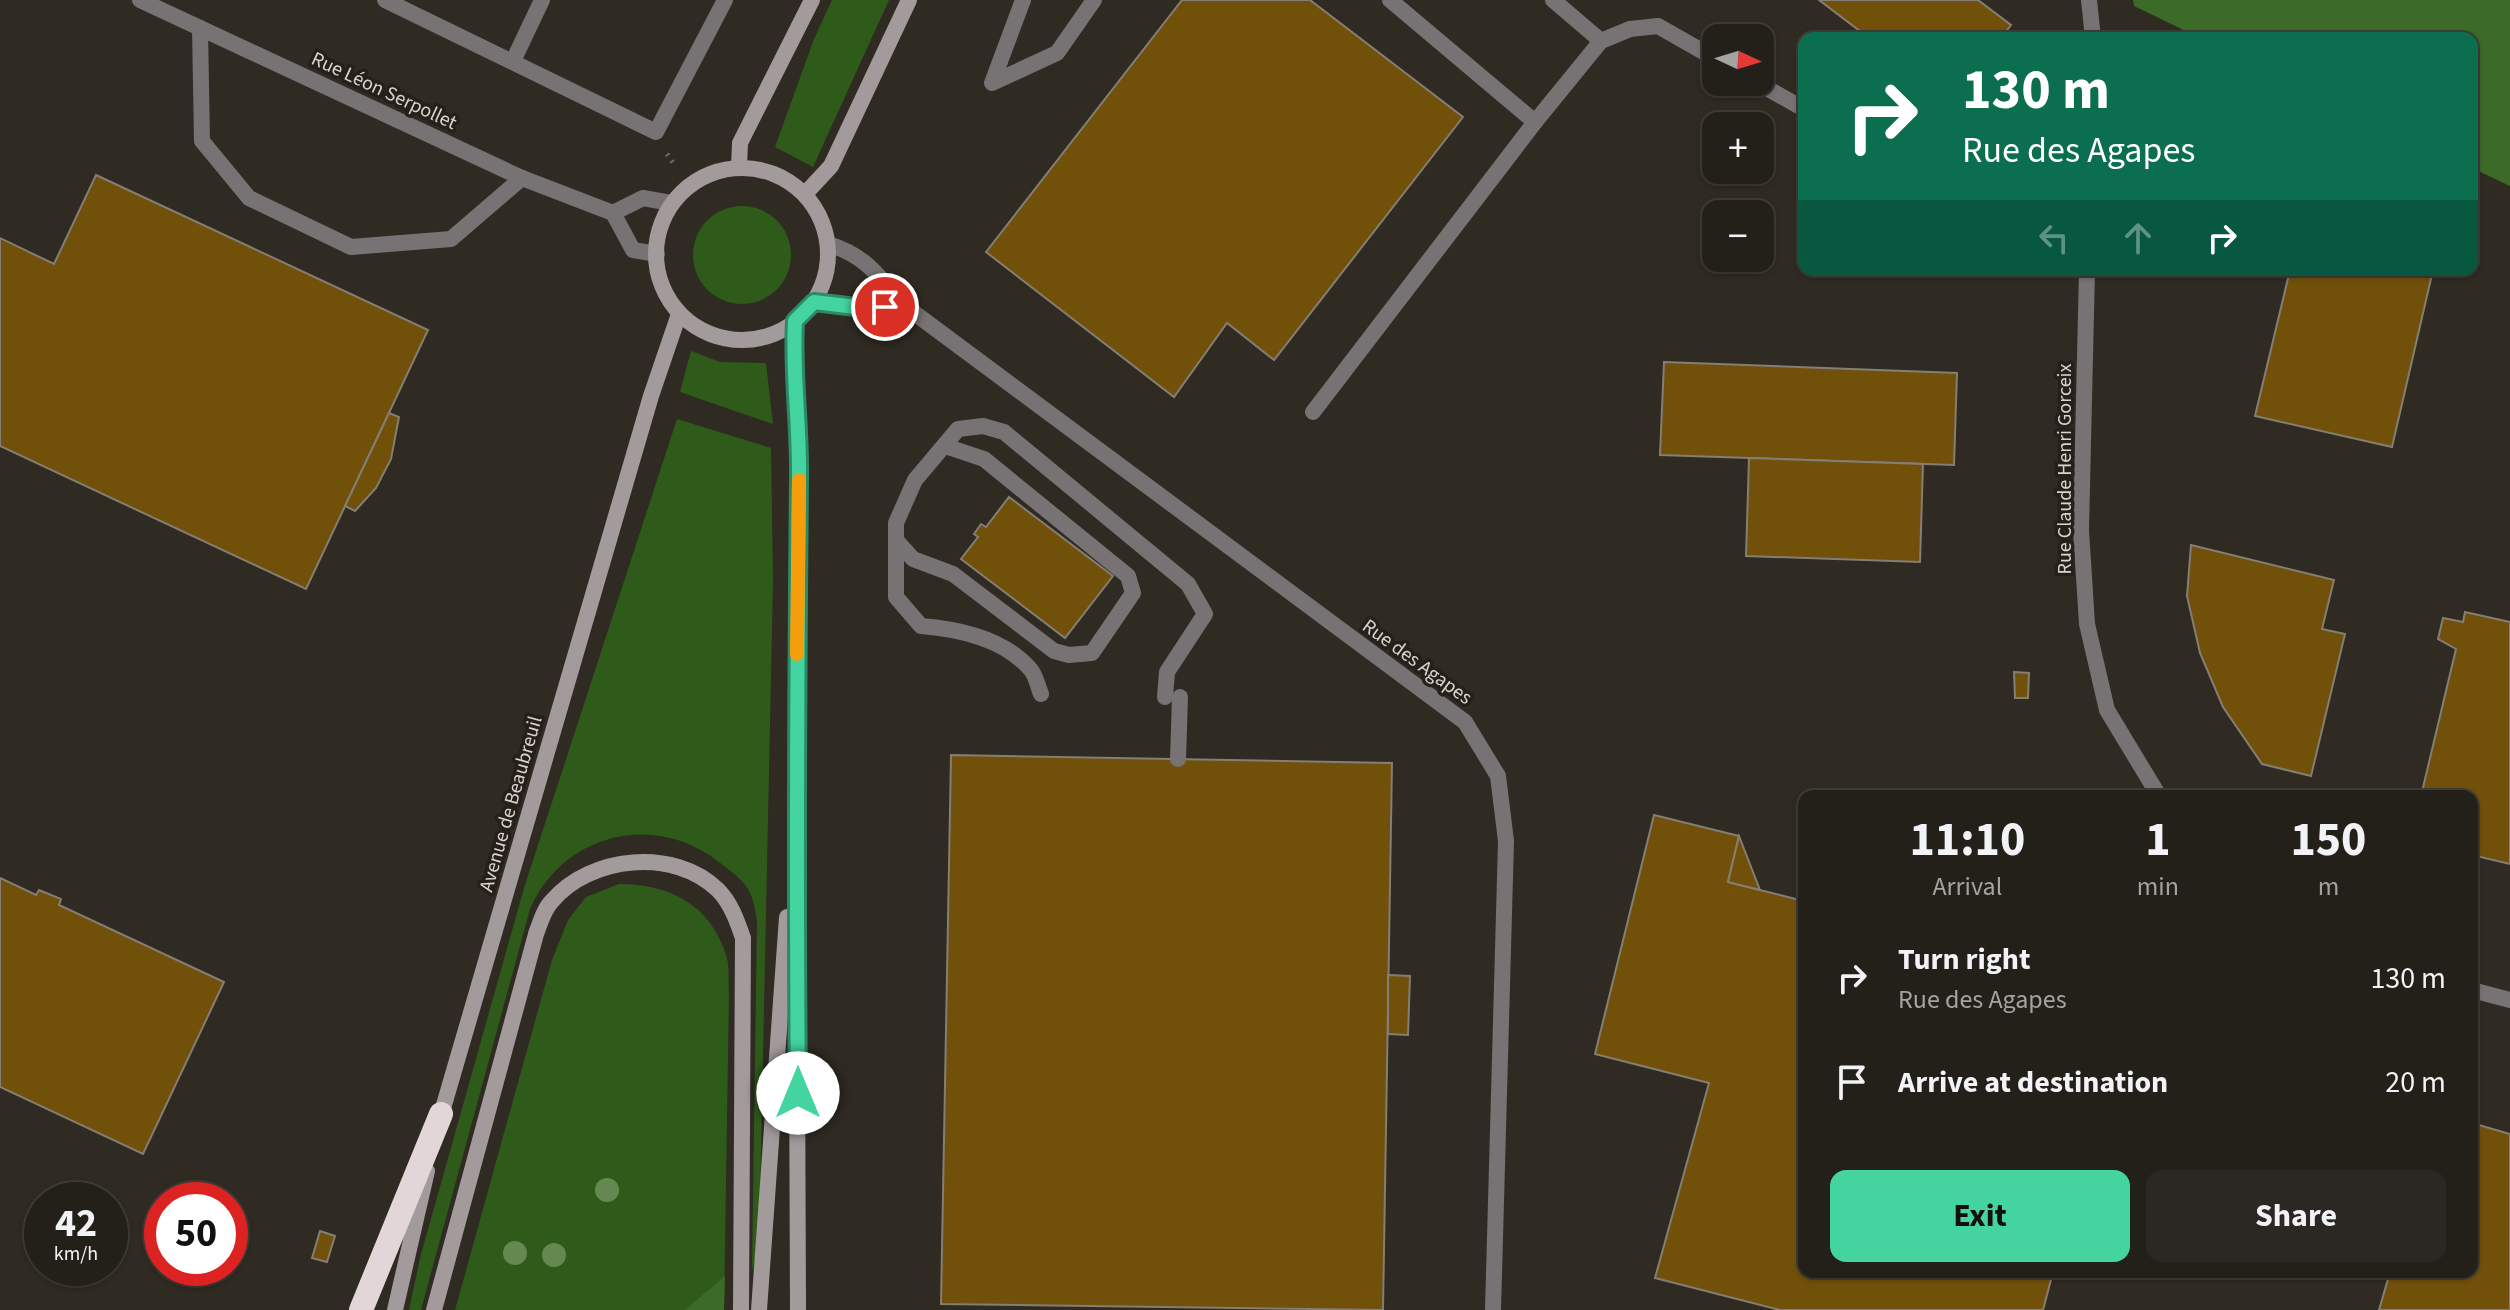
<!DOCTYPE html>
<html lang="en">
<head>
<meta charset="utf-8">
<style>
  :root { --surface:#23201a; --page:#2b2823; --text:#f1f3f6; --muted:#a3a3a2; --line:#403e39; --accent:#43d4a0 }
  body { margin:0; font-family:"Source Sans 3",sans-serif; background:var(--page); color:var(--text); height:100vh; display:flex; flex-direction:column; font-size:30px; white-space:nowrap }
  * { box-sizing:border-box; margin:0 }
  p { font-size:26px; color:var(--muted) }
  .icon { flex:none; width:44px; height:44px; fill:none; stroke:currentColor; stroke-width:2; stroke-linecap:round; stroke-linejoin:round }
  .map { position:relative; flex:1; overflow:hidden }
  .details { position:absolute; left:1798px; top:790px; width:680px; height:488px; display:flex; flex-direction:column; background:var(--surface); border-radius:16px; box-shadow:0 2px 6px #0004,0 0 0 2px var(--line) }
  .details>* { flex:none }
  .banner { position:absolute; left:1798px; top:32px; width:680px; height:244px; border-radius:16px; box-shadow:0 2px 6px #0004,0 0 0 2px var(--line); background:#0b6e4f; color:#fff; overflow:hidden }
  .needle { width:52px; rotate:94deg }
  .controls { position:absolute; left:1702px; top:24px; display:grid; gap:16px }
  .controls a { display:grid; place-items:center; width:72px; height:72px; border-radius:16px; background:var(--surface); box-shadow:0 2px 6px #0004,0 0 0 2px var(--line); font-size:40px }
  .speed { position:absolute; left:24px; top:1182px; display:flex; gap:16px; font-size:40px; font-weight:700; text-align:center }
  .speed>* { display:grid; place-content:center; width:104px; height:104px; border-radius:50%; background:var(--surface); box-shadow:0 2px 6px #0004,0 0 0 2px var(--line); line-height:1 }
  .speed small { font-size:20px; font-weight:400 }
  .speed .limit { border:12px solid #d22; background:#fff; color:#111 }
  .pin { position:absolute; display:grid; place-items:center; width:68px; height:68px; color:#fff; margin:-34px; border:4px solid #fff; border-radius:50%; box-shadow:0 2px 8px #0007 }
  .me { position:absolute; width:88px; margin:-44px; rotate:0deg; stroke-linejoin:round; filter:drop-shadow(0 0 6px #0008) }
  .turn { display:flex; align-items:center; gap:28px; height:168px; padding:0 32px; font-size:36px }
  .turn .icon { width:104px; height:104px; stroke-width:2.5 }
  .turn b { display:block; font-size:56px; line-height:68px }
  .lanes { display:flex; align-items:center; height:76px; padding:0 32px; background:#0003; justify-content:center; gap:40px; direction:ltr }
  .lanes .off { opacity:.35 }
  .eta { display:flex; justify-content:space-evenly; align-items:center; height:136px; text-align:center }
  .eta b { font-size:48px; font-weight:700; line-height:56px }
  .cta { display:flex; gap:16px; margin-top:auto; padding:16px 32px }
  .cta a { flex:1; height:92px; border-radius:16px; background:var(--accent); color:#111; font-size:32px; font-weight:700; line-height:92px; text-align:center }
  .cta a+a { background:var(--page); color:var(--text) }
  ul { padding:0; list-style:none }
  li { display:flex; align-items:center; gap:24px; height:104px; padding:0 32px }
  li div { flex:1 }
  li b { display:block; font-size:30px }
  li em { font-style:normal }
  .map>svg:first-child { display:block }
</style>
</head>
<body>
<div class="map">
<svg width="2510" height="1310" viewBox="0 0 2510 1310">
  <rect width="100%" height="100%" fill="#2f2a22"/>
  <g fill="#2e5b1a">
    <polygon points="832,0 889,0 813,167 775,147 814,39"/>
    <circle cx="742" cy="255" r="49"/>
    <polygon points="691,351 720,362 766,363 773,424 680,392"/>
    <path d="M677,419L771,448L773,581L759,1245L752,1271L757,921C752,886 746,883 719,862C655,811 563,833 530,909L421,1310H409L420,1258L524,888Z"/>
    <path d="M619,884C669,884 710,904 726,955C730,966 728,981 729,993L724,1310H455L552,960L568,920L586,897Z"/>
  </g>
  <g fill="#3b6b27">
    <polygon points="2133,0 2510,0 2510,186 2472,168 2472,38 2200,38 2134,6"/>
    <polygon points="725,1276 724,1310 685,1310"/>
  </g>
  <g fill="#71500a" stroke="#847e75" stroke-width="2">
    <polygon points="1182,0 1310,0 1463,117 1274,360 1227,323 1174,397 986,252"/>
    <polygon points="1819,0 1978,0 2011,25 2001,38 1869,38"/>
    <polygon points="96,175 428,330 306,589 0,446 0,238 54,264"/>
    <polygon points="2290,270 2433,270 2392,447 2255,416"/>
    <polygon points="1664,362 1957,373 1954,465 1660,455"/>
    <polygon points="389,413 399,417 391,459 376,488 355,511 345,506"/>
    <polygon points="1749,458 1923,464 1920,562 1746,556"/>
    <polygon points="1009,497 1113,576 1065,638 961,559 978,537 974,534 981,524 986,527"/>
    <polygon points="2191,545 2334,580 2322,629 2345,634 2311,776 2262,764 2223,707 2200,653 2187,596"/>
    <polygon points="2465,612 2510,622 2510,864 2472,855 2472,796 2421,796 2456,649 2438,639 2443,618 2463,622"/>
    <polygon points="2014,672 2029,673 2028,698 2015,698"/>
    <polygon points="951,755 1392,763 1383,1310 941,1304"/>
    <polygon points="1654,815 1739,836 1728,882 1804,901 1804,1272 2053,1272 2043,1310 1780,1310 1655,1278 1709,1083 1595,1054"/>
    <polygon points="1739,836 1760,890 1728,882"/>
    <polygon points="0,878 36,895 39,890 61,899 59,905 224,982 143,1154 0,1087"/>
    <polygon points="1388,975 1410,976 1408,1035 1388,1034"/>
    <polygon points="2472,1123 2510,1134 2510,1310 2379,1310 2390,1272 2472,1272"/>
    <polygon points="320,1231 335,1236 327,1262 312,1258"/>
  </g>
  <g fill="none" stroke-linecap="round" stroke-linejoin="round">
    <polyline stroke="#6f6a63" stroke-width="5" stroke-dasharray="2 6" stroke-linecap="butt" points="667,154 675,166"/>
    <g stroke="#777273" stroke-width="16">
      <polyline points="385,0 656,132 725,0"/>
      <polyline points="1023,0 992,83 1057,53 1094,0"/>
      <polyline points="1390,0 1535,122"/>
      <polyline points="1553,0 1601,41"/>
      <polyline points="200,28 202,141 249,198 351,247 451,239 522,178"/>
      <polyline points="513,61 542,0"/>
      <polyline points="1756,82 1804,109"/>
      <polyline points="1313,412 1535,122 1601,41 1630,29 1658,26 1716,59"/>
      <polyline points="896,540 913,559 953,574 1054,651 1069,655 1092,653 1133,593 1128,576 984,459 945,446"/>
      <path d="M1041,694C1038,687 1036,676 1031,670C1005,639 959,629 921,626L896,597V523L915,480L958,429L983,426L1004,432L1188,584L1205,614L1167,672L1165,697"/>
      <polyline points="1178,759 1180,697"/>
    </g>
    <g stroke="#777273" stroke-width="16">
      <polyline points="140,0 522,178 613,213"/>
      <polyline points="2089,0 2093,38"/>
      <polyline points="657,254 633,250 613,213 643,198 671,203"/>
      <polyline points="2087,270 2081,530 2087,624 2107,710 2159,796"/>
      <path d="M814,302L864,308L905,306C879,277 867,256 828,244"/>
      <polyline points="905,306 1465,722 1498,776 1506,841 1493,1310"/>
      <polyline points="2472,990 2510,1000"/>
    </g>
    <g stroke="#a39a9c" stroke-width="16">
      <polyline points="739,167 740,143 812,0"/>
      <circle cx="742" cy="254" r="86"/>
      <polyline points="805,194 831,166 909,0"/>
      <polyline points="795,321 793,353 799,469 796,784 798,1310"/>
      <polyline points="439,1122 651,396 679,314"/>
      <polyline points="395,1310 427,1171"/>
      <path d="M434,1310L536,934C540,923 544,909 552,901C590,856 674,847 718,890C731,903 737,921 743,938L741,1310"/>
      <polyline points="759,1310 787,917"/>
    </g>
    <polyline stroke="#e3d6d8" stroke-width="24" points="361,1310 441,1114"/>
  </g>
  <g fill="#658851">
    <circle cx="607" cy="1190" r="12"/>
    <circle cx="515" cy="1253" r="12"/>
    <circle cx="554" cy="1255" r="12"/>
  </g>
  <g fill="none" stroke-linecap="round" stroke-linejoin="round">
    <g stroke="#2c8a68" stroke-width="20">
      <path id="route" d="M798,1093C796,889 797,684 799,479C800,426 792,374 795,321L814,302L864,308L885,307"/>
    </g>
    <use href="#route" stroke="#43d4a0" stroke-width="14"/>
    <polyline stroke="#f59e0b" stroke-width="14" points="797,654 799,480"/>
  </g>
  <g text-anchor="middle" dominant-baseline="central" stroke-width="7" stroke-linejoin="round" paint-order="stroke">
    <g font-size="20" fill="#d8d5d0" stroke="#252019">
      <text transform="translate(384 91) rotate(25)">Rue Léon Serpollet</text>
      <text transform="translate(2065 469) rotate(-90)">Rue Claude Henri Gorceix</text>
      <text transform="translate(1417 662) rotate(36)">Rue des Agapes</text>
      <text transform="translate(511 804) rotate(-74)">Avenue de Beaubreuil</text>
    </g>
  </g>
</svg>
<div class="controls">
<a><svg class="needle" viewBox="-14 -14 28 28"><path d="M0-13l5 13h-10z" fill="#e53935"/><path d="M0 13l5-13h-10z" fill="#a3a3a2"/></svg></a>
<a>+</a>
<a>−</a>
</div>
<div class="speed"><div>42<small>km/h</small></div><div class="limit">50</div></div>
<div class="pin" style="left:885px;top:307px;background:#d93025"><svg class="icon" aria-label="arrive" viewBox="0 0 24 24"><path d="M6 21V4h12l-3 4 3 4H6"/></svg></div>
<svg class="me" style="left:798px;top:1093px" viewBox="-20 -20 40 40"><circle r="19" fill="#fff"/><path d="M0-13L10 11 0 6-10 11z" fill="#43d4a0"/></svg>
<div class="banner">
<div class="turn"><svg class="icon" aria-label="right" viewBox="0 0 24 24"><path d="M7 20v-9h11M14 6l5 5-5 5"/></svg><div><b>130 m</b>Rue des Agapes</div></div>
<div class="lanes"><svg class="icon off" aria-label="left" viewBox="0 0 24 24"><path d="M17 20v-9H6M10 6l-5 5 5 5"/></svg><svg class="icon off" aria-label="ahead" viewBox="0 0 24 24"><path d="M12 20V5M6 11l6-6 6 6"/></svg><svg class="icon" aria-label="right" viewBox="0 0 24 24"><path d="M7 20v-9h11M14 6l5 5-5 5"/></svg></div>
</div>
<section class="details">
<div class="eta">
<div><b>11:10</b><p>Arrival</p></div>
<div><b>1</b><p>min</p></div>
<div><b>150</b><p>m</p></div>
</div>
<ul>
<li><svg class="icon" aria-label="right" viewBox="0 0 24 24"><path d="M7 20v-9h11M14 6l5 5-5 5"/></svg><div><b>Turn right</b><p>Rue des Agapes</p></div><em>130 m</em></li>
<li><svg class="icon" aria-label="arrive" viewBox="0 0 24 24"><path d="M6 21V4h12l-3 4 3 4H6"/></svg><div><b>Arrive at destination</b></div><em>20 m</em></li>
</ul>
<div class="cta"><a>Exit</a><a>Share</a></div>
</section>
</div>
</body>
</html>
